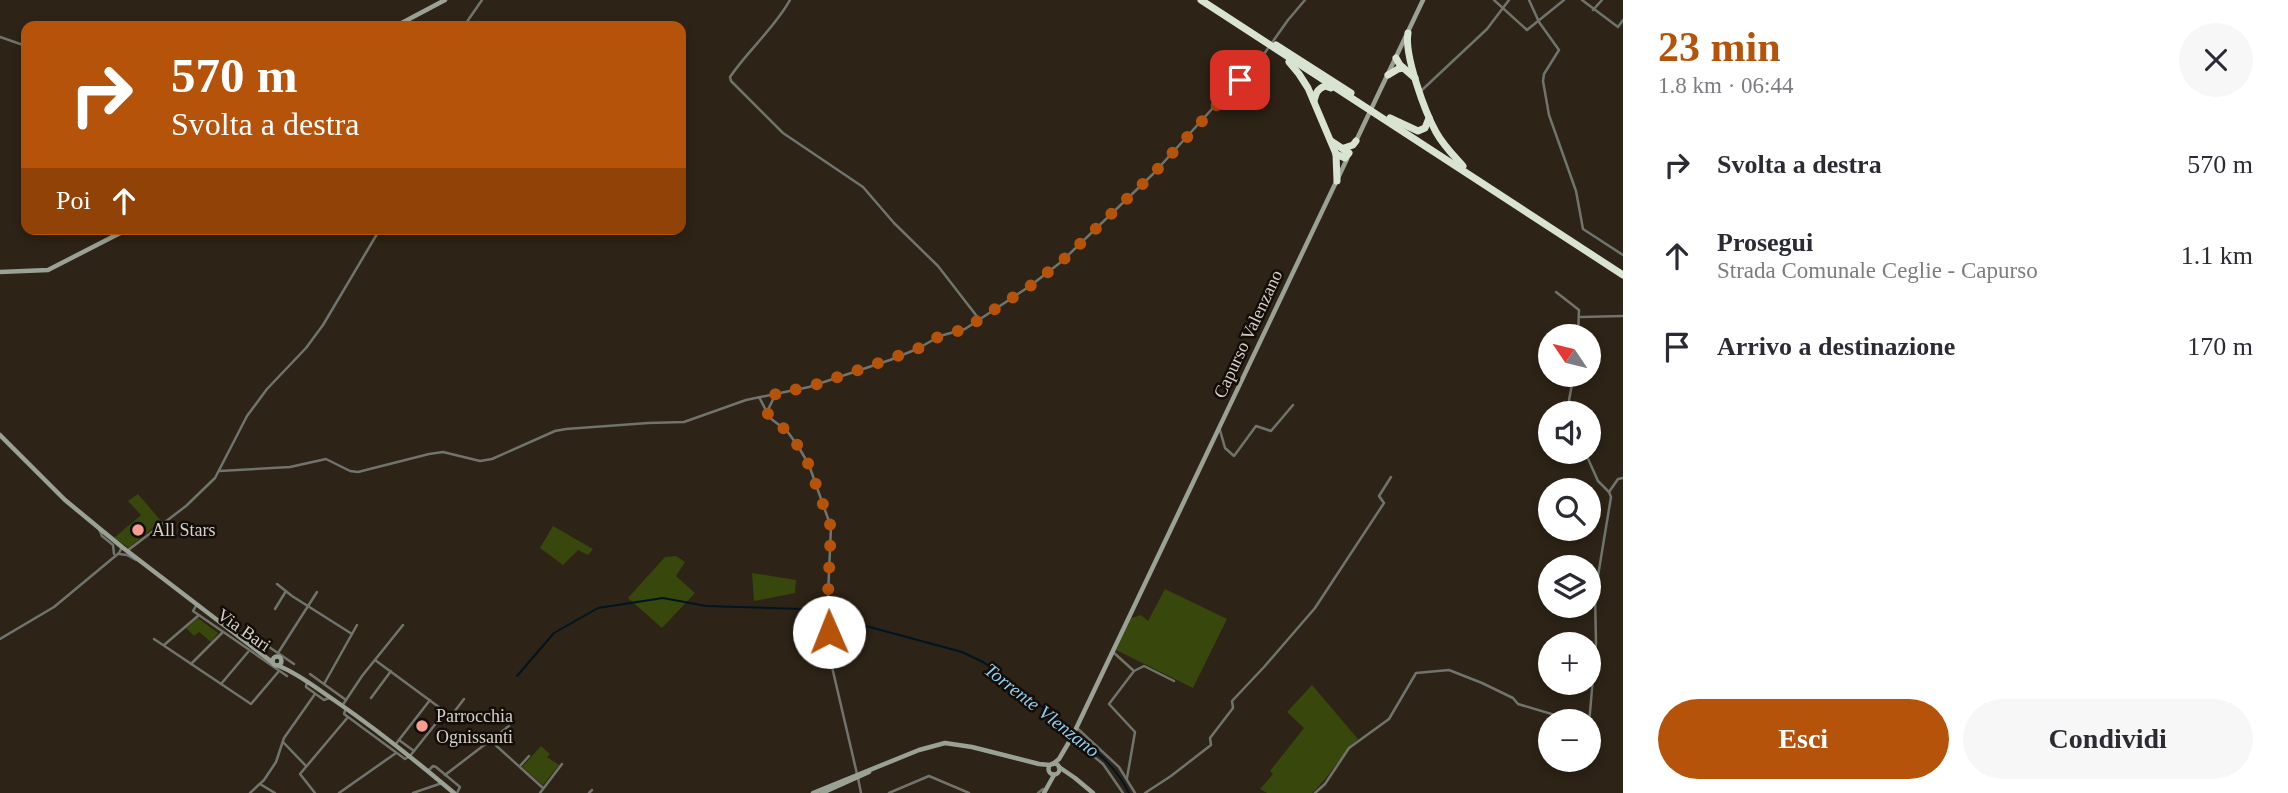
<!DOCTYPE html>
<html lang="it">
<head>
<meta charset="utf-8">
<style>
  :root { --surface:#fff; --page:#f7f7f7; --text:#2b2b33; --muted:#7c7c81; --accent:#b45309 }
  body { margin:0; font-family:"Times New Roman",serif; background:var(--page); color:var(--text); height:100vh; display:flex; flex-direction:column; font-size:26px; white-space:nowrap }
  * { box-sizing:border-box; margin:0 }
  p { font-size:23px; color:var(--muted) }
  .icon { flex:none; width:38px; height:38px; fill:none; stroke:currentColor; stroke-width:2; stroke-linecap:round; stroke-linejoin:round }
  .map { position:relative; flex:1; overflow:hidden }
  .panel { display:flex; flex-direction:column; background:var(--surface); width:665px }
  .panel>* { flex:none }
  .banner { position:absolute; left:21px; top:21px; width:665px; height:214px; border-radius:14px; box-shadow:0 4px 10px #0003; background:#b45309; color:#fff; overflow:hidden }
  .needle { width:46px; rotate:305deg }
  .tools { position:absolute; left:1538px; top:324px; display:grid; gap:14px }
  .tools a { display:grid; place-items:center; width:63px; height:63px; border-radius:50%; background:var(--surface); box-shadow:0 4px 10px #0003; font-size:35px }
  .pin { position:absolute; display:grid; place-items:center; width:60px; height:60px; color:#fff; margin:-30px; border-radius:14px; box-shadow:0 4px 10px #0006 }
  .me { position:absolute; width:77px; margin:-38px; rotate:359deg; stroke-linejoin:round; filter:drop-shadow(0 0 5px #0008) }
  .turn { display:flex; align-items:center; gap:24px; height:147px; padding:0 35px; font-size:32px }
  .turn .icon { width:91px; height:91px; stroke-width:2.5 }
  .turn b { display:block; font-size:49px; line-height:60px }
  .then { display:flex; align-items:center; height:66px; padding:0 35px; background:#0003; gap:14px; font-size:26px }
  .round { display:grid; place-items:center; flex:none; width:74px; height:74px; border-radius:37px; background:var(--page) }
  .head { display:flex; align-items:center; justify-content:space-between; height:119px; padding:0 35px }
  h1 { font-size:42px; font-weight:700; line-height:52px; color:var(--accent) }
  .action { display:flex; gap:14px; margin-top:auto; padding:14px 35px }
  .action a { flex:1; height:80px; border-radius:42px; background:var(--accent); color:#fff; font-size:28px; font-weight:700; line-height:80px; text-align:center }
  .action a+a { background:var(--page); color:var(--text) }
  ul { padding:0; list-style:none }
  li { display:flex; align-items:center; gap:21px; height:91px; padding:0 35px }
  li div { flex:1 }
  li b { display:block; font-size:26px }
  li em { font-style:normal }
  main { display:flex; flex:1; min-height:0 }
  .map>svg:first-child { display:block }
</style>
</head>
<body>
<main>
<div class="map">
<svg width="1623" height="793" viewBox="0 0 1623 793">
  <rect width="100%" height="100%" fill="#2d2316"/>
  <g fill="#38470b">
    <polygon points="138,494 161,521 129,548 114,538 141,515 128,501"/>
    <polygon points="553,526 593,549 588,555 578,550 563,565 540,548"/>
    <polygon points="676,556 685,562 676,576 695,593 662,628 628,598 665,557"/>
    <polygon points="752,573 796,580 795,593 754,601"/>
    <polygon points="1165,589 1227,619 1193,688 1116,650 1131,618 1141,615 1148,621"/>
    <polygon points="198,618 218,633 211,642 199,632 194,636 186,628"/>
    <path d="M1312,685L1358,739C1340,755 1330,777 1312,793H1267L1260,789L1273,774L1270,771L1304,728L1287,712Z"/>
    <polygon points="541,746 550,754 547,757 559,765 543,785 522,767"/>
  </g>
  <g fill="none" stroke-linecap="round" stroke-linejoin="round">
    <g stroke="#001522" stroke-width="2">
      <polyline points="818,613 962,652 983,662 1002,675 1072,731"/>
      <polyline points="517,676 554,633 598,608 663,598 706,606 802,609"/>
      <path d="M1076,735C1097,752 1117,768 1129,793"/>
    </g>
    <g stroke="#70746c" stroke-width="2.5">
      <path d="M790,0C774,29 748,50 730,77L731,81L783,133L863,187L894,223L938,266L979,319"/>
      <polyline points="1494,0 1527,30 1564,0"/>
      <polyline points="1529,0 1539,22 1559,50 1544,74 1543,81 1549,115 1576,191 1583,229 1623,255"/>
      <polyline points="1582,0 1618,27 1623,20"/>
      <polyline points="1593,10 1602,0"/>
      <polyline points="464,26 482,0"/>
      <polyline points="0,37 26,46"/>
      <polyline points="1422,90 1487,29 1509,0"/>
      <polyline points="1556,292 1579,310 1578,336"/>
      <polyline points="1581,317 1623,316"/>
      <polyline points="759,397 770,418 787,431 798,446 809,465 831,527 827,618 829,654 857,774"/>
      <polyline points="767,412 776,393"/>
      <polyline points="1573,413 1569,400 1574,374"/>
      <polyline points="1220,430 1225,448 1234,456 1256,426 1271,431 1293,405"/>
      <polyline points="1585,452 1598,481 1609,492"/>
      <polyline points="219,471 290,467 326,459 350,471 358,472 429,454 443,452 480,461 492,459 555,431 566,429 648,423 684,422 746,400 809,387 890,360 917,349 940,336 965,329 1030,286 1061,262 1153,174 1222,98 1259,61 1288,20 1305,0"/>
      <polyline points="99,529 102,536 113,545 114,554"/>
      <polyline points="127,551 186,506 215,478 247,416 267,389 306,348 323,325 380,229"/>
      <polyline points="119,554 127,555 136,560"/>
      <polyline points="277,584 292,596 352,634"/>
      <polyline points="197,604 193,611 287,676"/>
      <polyline points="275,609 286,591"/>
      <polyline points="256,638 294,664"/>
      <polyline points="0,639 54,607 119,553 122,547"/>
      <polyline points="154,639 251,704 279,671"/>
      <polyline points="164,645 199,615"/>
      <polyline points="1113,652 1134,671 1109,704 1135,732 1127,778"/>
      <polyline points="278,653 317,592"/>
      <polyline points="375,660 451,716 464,699"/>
      <polyline points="191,664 222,633"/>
      <polyline points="1134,671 1144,666 1174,681"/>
      <polyline points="310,674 346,700"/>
      <polyline points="307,681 306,687 324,700 329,698"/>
      <polyline points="221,684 248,652"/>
      <polyline points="324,684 357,625"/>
      <polyline points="371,698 391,671"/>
      <polyline points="342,706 362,676 403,625"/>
      <polyline points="346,708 344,714 405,759 410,756 445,712"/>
      <polyline points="1589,724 1596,643 1595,594 1611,497 1609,492 1618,479 1623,478"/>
      <polyline points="1077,728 1119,767 1135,793"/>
      <polyline points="1071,738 1103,764 1123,793"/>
      <polyline points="399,740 414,751"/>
      <polyline points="491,741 543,788"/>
      <polyline points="283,742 306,766"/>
      <polyline points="395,745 430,700"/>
      <polyline points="520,766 529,756"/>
      <polyline points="428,771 433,766 436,767 460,787 457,793"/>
      <polyline points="445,775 509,726"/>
      <polyline points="858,778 861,793"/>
      <polyline points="260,784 275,793"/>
      <polyline points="250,793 264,780 276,762 284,738 315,694"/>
      <polyline points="315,793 300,774 348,717"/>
      <polyline points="339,793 396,753"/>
      <polyline points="413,793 442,783"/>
      <polyline points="540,793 562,764"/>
      <polyline points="589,793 592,790"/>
      <polyline points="889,793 929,776 969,793"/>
      <polyline points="1038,793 1043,789 1045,790"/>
      <polyline points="1145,793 1171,776 1211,745 1210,738 1233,708 1232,701 1264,667 1315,608 1384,503 1379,496 1391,477"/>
      <polyline points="1315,793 1325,784 1349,748 1389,719 1416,673 1449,670 1482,683 1513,698 1518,704 1575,721"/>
    </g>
    <g stroke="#9aa195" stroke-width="4.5">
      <polyline points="396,26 445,0"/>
      <polyline points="1356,141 1423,0"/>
      <polyline points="0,272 48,270 128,229"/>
      <polyline points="0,435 65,500 122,547 272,662"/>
      <circle cx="277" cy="661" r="4.5"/>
      <path d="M279,666C299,674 316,688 334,700C376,729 415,760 454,793"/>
      <circle cx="1054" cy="769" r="5.5"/>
      <polyline points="1053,764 1059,759 1072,737 1347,159"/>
      <polyline points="1059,767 1075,778 1093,793"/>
      <polyline points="813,793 919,750 945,743 972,747 1039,764 1050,765"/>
      <polyline points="822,793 869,772"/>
      <polyline points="1044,793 1054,775"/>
    </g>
    <g stroke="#d9e3d1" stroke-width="7">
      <polyline points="1201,0 1623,275"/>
      <path d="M1408,33C1404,55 1425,112 1436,132C1443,145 1454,156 1463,166"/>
      <polyline points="1276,45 1351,93"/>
      <polyline points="1396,58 1400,65 1415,78"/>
      <polyline points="1289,62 1299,74 1308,88 1336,154 1337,181"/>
      <polyline points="1388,75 1398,69 1403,68"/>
      <path d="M1314,101C1316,93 1317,89 1325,86L1331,88"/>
      <polyline points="1390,118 1418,131 1425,128 1429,118"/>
      <polyline points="1331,141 1349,153 1345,158 1336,154"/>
      <polyline points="1344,148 1353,145 1356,141"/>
    </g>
  </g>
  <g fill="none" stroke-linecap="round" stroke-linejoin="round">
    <polyline stroke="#b45309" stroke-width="12" stroke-dasharray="0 21.6" points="829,632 827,618 831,527 809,465 798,446 787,431 770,418 767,412 776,393 809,387 870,366 917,349 940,336 965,329 1030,286 1061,262 1153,174 1240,80"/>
  </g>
  <g fill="#f59d8f" stroke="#120d08" stroke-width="2.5">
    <circle cx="138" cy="530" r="7"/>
    <circle cx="422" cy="726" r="7"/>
  </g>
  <g text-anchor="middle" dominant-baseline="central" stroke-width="5" stroke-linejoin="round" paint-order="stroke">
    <g font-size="18" fill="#d7d0c8" stroke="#120d08">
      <text transform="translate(1248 334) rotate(-65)">Capurso Valenzano</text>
      <text transform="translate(244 630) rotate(35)">Via Bari</text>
    </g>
    <g font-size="18" fill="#d7d0c8" stroke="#120d08" text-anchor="start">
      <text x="152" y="530">All Stars</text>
      <text x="436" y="716">Parrocchia<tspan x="436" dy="21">Ognissanti</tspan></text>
    </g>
    <g font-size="19" font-style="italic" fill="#91cff4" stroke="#120d08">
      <text transform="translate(1042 710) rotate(38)">Torrente Vlenzano</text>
    </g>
  </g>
</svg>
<div class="tools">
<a><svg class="needle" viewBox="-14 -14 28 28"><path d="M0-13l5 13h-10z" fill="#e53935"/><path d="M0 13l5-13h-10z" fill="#7c7c81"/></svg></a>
<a><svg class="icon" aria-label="sound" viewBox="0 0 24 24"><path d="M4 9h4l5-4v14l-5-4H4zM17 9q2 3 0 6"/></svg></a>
<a><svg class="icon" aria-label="search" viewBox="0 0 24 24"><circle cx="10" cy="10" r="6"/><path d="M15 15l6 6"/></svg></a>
<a><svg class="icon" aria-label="layers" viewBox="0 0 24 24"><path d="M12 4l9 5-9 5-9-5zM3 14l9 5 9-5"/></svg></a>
<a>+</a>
<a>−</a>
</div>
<div class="pin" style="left:1240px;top:80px;background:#d93025"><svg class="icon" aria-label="arrive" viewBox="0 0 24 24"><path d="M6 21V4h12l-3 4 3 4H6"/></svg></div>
<svg class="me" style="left:829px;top:632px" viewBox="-20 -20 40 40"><circle r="19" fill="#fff"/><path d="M0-13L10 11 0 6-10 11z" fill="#b45309"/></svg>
<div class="banner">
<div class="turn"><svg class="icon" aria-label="right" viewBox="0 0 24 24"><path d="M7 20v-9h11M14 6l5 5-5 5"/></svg><div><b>570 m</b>Svolta a destra</div></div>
<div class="then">Poi<svg class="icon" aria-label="ahead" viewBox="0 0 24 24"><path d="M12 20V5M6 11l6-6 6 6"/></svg></div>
</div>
</div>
<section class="panel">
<div class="head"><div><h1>23 min</h1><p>1.8 km · 06:44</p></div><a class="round"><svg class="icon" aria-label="close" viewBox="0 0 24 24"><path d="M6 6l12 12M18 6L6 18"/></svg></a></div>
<ul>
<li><svg class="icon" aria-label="right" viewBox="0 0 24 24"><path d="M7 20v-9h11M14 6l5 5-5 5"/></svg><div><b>Svolta a destra</b></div><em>570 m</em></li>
<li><svg class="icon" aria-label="ahead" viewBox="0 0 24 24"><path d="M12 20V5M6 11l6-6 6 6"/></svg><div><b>Prosegui</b><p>Strada Comunale Ceglie - Capurso</p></div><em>1.1 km</em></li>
<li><svg class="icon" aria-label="arrive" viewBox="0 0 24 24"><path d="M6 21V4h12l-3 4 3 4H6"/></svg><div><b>Arrivo a destinazione</b></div><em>170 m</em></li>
</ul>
<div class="action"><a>Esci</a><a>Condividi</a></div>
</section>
</main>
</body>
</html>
